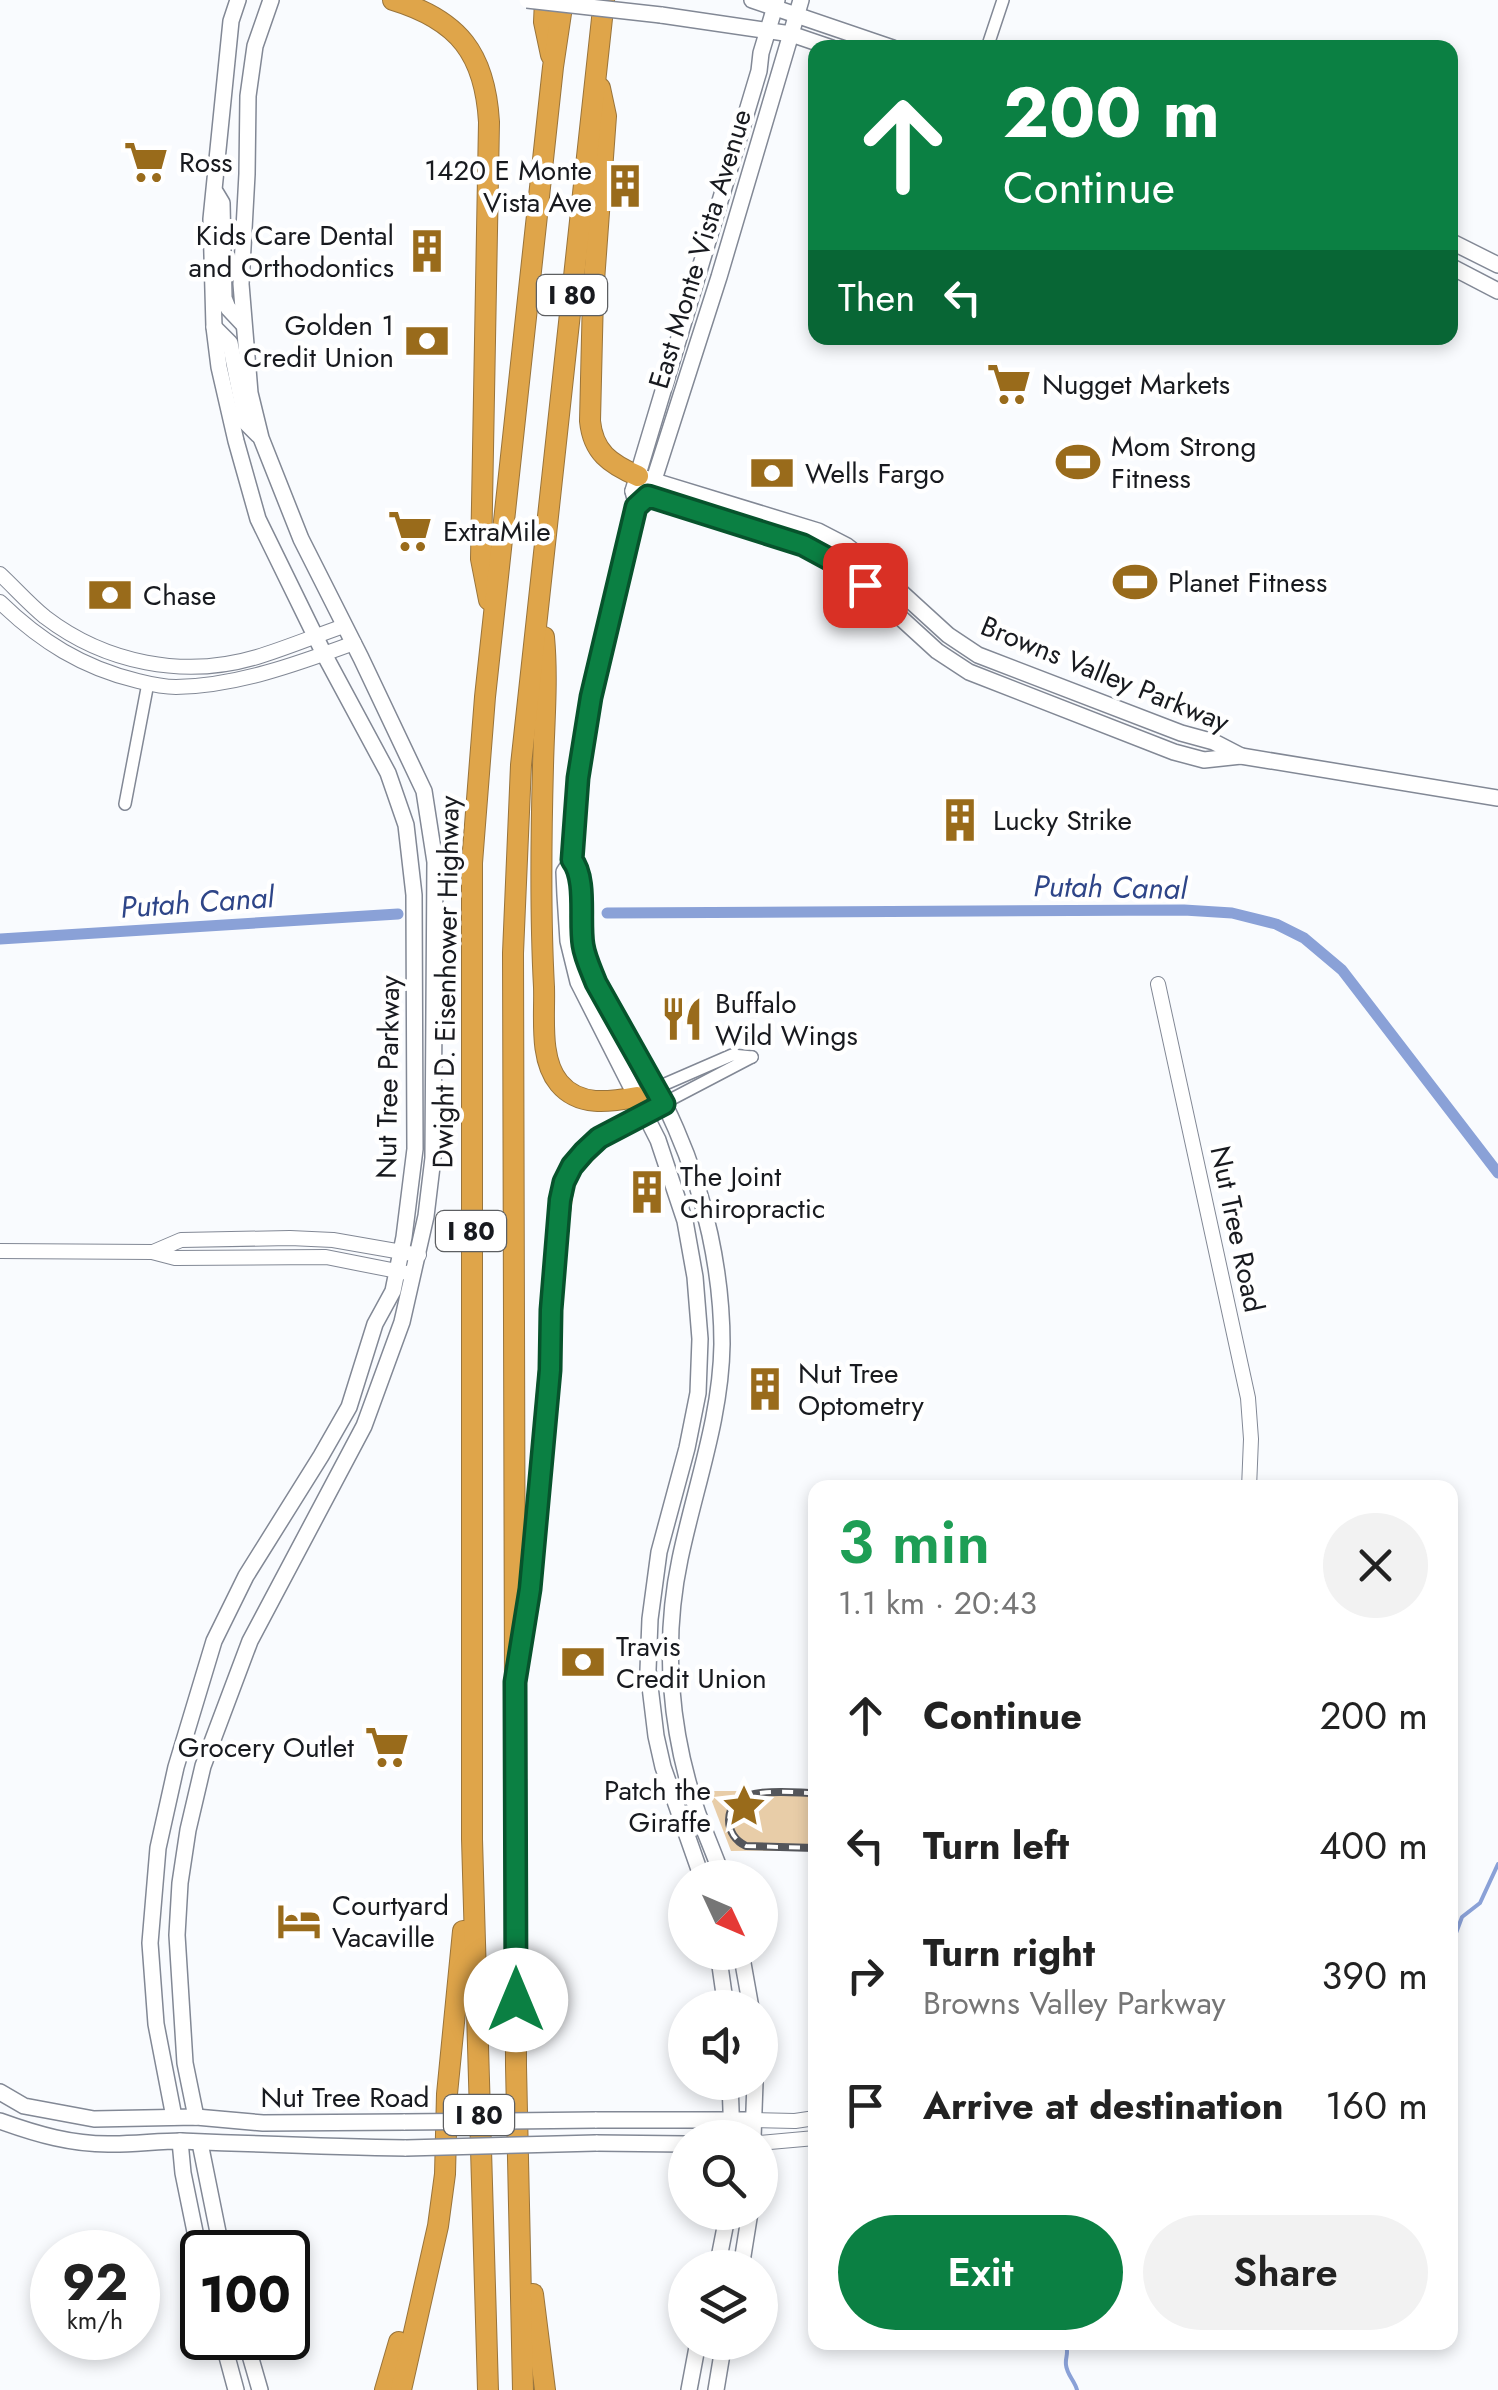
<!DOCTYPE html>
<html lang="en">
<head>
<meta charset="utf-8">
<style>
  :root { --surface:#fff; --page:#f2f2f2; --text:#222; --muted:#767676; --accent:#0b8043 }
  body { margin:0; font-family:Jost,sans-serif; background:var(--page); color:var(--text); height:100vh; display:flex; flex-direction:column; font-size:38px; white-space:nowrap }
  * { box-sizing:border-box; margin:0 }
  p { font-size:32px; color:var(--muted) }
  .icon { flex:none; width:55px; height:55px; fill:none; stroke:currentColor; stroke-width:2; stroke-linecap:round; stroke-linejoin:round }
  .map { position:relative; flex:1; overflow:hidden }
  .drawer { position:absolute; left:808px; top:1480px; width:650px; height:870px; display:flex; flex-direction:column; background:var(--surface); border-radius:20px; box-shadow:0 5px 15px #0003 }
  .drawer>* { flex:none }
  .guide { position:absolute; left:808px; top:40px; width:650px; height:305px; border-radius:20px; box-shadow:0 5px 15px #0003; background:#0b8043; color:#fff; overflow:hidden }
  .needle { width:65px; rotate:134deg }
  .tools { position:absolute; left:668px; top:1860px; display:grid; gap:20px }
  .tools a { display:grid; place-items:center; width:110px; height:110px; border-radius:50%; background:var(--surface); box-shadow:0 5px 15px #0003; font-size:50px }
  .speed { position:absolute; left:30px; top:2230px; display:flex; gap:20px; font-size:50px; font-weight:700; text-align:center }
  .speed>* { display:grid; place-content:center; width:130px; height:130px; border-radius:50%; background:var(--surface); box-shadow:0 5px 15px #0003; line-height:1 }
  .speed small { font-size:25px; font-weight:400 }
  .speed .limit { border:5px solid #111; border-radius:15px; background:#fff; color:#111 }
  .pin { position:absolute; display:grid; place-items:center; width:85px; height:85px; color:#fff; margin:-42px; border-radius:20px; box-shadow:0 5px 15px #0006 }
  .me { position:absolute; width:110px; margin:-55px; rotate:0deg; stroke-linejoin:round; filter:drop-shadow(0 0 8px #0008) }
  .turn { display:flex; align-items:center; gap:35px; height:210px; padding:0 30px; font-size:45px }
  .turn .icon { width:130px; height:130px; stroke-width:2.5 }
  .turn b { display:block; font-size:70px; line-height:85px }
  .then { display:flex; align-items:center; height:95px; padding:0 30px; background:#0003; gap:20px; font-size:38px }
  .round { display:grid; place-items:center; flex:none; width:105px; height:105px; border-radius:52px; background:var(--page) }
  .summary { display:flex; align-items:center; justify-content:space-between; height:170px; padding:0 30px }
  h1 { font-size:60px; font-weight:600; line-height:75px; color:#1e9e55 }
  .cta { display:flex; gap:20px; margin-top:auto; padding:20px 30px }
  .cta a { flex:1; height:115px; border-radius:60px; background:var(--accent); color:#fff; font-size:40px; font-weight:600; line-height:115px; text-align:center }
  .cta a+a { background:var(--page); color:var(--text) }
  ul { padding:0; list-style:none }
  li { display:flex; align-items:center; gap:30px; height:130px; padding:0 30px }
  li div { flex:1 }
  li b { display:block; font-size:38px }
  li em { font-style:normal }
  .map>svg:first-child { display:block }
</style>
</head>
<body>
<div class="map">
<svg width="1498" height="2390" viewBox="0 0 1498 2390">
  <rect width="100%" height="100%" fill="#f9fbfe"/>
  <polygon fill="#e8cda8" points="708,1791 815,1791 815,1850 731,1851"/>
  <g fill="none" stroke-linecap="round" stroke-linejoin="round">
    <g stroke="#8aa1d7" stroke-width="4">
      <polyline points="1450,1939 1456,1933 1462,1917 1480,1903 1498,1864"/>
      <path d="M1070,2342L1066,2345C1069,2354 1065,2357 1066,2365C1067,2375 1075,2381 1077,2390"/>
    </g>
    <g stroke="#8aa1d7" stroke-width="11">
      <polyline points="607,913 1184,910 1232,913 1276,924 1304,938 1342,970 1498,1173"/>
      <polyline points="0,939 398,914"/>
    </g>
    <g stroke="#828895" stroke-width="14">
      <g id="minor">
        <polyline points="987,48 1003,0"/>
        <polyline points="125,804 148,683"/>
        <polyline points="649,1091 732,1055 752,1057"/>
        <polyline points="645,1113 752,1057"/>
      </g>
    </g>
    <g stroke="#828895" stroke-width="16">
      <g id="tertiary">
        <path d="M0,574C15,588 29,604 45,617C105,663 184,679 257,657C286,648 315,636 344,626"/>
        <path d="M0,602C40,641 83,668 138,681C150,684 163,687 176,687C236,686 297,664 354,643"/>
        <polyline points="1158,984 1248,1398 1251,1439 1249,1488"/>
        <polyline points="0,1251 152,1252 175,1258 326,1257 407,1273"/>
        <polyline points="153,1252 181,1240 290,1238 333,1240 419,1255"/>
        <polyline points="753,2120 795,2121 815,2118"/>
        <polyline points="760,2143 815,2138"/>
      </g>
    </g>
    <g stroke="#828895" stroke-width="18">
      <g id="secondary">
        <polyline points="752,0 893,48"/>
        <polyline points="661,15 791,34 832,48"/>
        <polyline points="216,193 222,203 224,298 228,308 243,324"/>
        <polyline points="1450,241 1498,265"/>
        <polyline points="1450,266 1498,291"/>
        <polyline points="214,327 230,343 246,423 258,435"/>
        <polyline points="638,476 818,531 847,546 869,563 948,635 978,655 1181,733 1214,742 1241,756"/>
        <polyline points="651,489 719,277 801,0"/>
        <polyline points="633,491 803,545 824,555 856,577 937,651 969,672 1174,752 1204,760 1241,756 1498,798"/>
        <path d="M572,860C587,879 580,913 582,937C584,953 590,968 596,983C623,1031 654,1078 676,1129C705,1195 722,1272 722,1344C721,1418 695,1487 680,1559C662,1644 670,1733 698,1814C706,1835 715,1856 723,1878"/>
        <polyline points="702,1878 663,1767 656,1736 648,1670 650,1619 659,1552 687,1448 698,1393 700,1339 695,1277 685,1221 658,1140 578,982 568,941 565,895 564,872 572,860 578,778 587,720 595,673 637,507 633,491 759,71 761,53 777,0"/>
        <polyline points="718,1952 726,2008"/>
        <polyline points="741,1952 751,2008"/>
        <polyline points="730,2082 732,2138"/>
        <polyline points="0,2092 24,2106 94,2119 196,2117 263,2123 405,2122"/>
        <polyline points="174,2117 156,2024 150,1943 158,1848 176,1767 214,1641 246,1576 321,1456 349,1407 375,1324 393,1291 404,1237 415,1149 414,895 406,825 388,773 324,654 258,519 236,441 219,367 214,327 211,219 231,21 238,0"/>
        <polyline points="196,2117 185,2063 177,1935 180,1883 188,1830 203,1766 250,1641 364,1426 402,1322 426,1216 433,1158 435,862 424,791 361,658 301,539 261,438 250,393 241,284 247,174 248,96 255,46 271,0"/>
        <polyline points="595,2120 753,2120"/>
        <path d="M0,2121C36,2134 73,2145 113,2144C136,2144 159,2141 182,2141C257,2144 331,2147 406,2148"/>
        <polyline points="753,2138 755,2082"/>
        <polyline points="180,2141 183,2173 202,2266"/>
        <polyline points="200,2143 222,2252"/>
        <polyline points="596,2143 685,2144"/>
        <polyline points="717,2268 728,2212"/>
        <polyline points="741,2268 750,2212"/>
        <polyline points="222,2338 236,2390"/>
        <polyline points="245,2338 260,2390"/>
        <polyline points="689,2390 698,2342"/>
        <polyline points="716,2390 724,2342"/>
      </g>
    </g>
    <g stroke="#99743b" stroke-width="22">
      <g id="motorway">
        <path d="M393,0C459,20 485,54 489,122L481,559L489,600"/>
        <polyline points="545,0 544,22 551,55"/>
        <path d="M600,88L606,116L593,295L590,421C593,452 610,464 638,476"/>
        <path d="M544,637C548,680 544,723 543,766C541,840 540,913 544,987C545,1017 539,1059 559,1083C579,1107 609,1102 637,1097"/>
        <polyline points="524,1626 530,1589 549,1370 551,1310 557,1234 564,1182 572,1167 599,1138 645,1113"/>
        <polyline points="533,2294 545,2390"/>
        <polyline points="385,2390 399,2342"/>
        <polyline points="401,2390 438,2226 445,2174 447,2094 463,1931"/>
        <polyline points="488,2390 472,1839 472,863 485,697 553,67 563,0"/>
        <polyline points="523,2390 516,2066 513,953 521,765 604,0"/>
      </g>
    </g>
    <use href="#minor" stroke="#fff" stroke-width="11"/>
    <use href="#tertiary" stroke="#fff" stroke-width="14"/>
    <use href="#secondary" stroke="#fff" stroke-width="15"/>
    <use href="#motorway" stroke="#dfa54a" stroke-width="20"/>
    <g stroke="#54565b" stroke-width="8">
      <path id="rail" d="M815,1793C790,1793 730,1783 729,1820C729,1832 736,1841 746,1846L815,1848"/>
    </g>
    <use href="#rail" stroke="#fff" stroke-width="4" stroke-dasharray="11" stroke-linecap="butt"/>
    <g stroke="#828895" stroke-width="18" stroke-linecap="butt">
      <g id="secondary-bridge">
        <polyline points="527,0 661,15"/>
        <polyline points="405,2122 595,2120"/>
        <polyline points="406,2148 596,2143"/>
      </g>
    </g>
    <use href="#secondary-bridge" stroke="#fff" stroke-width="15"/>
  </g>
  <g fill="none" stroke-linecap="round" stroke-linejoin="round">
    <g stroke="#07532c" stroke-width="25">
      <path id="route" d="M516,2000L515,1682L530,1589L550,1370L551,1310L560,1200L564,1182L572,1166L584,1152L599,1138L664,1104L596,983C591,970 585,958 583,945C579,920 587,879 572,860L578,778L591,697L636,507L648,496L803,545L840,565L865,585"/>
    </g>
    <use href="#route" stroke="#0b8043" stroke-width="18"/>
  </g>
  <defs>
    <g id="supermarket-bare" transform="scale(3.45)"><path d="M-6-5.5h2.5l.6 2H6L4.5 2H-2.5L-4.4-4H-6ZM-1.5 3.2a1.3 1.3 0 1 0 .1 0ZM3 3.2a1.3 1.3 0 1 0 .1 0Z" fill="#996b1b" stroke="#fff" stroke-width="2.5" paint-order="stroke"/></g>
    <g id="building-bare" transform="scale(3.45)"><path d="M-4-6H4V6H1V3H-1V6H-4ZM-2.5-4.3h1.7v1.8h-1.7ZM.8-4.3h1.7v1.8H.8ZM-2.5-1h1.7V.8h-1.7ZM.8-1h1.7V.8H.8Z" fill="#996b1b" stroke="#fff" stroke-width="2.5" paint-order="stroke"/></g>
    <g id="bank-bare" transform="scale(3.45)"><path d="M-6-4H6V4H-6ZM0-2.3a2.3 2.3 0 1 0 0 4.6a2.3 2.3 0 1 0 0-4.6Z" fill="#996b1b" stroke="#fff" stroke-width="2.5" paint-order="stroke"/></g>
    <g id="stadium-bare" transform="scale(3.45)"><path d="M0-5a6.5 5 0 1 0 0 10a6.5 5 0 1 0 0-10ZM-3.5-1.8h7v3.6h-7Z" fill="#996b1b" stroke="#fff" stroke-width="2.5" paint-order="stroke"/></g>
    <g id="restaurant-bare" transform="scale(3.45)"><path d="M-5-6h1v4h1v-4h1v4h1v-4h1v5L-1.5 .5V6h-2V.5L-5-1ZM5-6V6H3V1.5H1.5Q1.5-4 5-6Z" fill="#996b1b" stroke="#fff" stroke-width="2.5" paint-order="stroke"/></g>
    <g id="sight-bare" transform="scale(3.45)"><path d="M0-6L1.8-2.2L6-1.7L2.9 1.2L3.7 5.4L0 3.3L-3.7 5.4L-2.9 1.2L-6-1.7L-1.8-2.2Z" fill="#996b1b" stroke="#fff" stroke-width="2.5" paint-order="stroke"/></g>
    <g id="hotel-bare" transform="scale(3.45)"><path d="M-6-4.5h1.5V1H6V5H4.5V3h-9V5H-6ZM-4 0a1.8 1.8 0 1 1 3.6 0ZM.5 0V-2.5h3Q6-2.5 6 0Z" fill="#996b1b" stroke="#fff" stroke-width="2.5" paint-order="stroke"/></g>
  </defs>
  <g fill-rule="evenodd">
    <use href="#supermarket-bare" x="146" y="162"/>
    <use href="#building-bare" x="625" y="186"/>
    <use href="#building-bare" x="427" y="251"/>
    <use href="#bank-bare" x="427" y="341"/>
    <use href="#supermarket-bare" x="1009" y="384"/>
    <use href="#stadium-bare" x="1078" y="462"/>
    <use href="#bank-bare" x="772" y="473"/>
    <use href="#supermarket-bare" x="410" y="531"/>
    <use href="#stadium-bare" x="1135" y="582"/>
    <use href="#bank-bare" x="110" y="595"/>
    <use href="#building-bare" x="960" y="820"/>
    <use href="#restaurant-bare" x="682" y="1019"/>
    <use href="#building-bare" x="647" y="1192"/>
    <use href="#building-bare" x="765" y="1389"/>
    <use href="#bank-bare" x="583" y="1662"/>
    <use href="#supermarket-bare" x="387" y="1747"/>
    <use href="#sight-bare" x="744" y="1806"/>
    <use href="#hotel-bare" x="299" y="1921"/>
  </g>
  <g text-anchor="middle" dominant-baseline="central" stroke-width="9" stroke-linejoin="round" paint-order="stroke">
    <g fill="#fff" stroke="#5d5f62" stroke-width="2.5">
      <rect x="537" y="275" width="70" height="40" rx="8"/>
      <rect x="436" y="1211" width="70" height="40" rx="8"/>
      <rect x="444" y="2095" width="70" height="40" rx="8"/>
    </g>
    <g font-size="25" font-weight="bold" fill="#181a1f">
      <text x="572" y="295">I 80</text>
      <text x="471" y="1231">I 80</text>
      <text x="479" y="2115">I 80</text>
    </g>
    <g font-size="28" fill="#181a1f" stroke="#fff" text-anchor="start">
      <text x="179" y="162">Ross</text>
      <text x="592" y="170" text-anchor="end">1420 E Monte<tspan x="592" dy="32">Vista Ave</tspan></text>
      <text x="394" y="235" text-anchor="end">Kids Care Dental<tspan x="394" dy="32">and Orthodontics</tspan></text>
      <text x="394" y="325" text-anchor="end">Golden 1<tspan x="394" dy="32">Credit Union</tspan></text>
      <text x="1042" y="384">Nugget Markets</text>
      <text x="1111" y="446">Mom Strong<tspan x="1111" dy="32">Fitness</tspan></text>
      <text x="805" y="473">Wells Fargo</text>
      <text x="443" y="531">ExtraMile</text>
      <text x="1168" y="582">Planet Fitness</text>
      <text x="143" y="595">Chase</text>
      <text x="993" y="820">Lucky Strike</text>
      <text x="715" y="1003">Buffalo<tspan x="715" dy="32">Wild Wings</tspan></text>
      <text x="680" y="1176">The Joint<tspan x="680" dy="32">Chiropractic</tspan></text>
      <text x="798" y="1373">Nut Tree<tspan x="798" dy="32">Optometry</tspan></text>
      <text x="616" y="1646">Travis<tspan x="616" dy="32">Credit Union</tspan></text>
      <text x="354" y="1747" text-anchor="end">Grocery Outlet</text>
      <text x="711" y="1790" text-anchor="end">Patch the<tspan x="711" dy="32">Giraffe</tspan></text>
      <text x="332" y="1905">Courtyard<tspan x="332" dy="32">Vacaville</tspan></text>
    </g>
    <g font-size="28" fill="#181a1f" stroke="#fff">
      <text transform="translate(700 249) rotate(-73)">East Monte Vista Avenue</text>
      <text transform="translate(1105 674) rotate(22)">Browns Valley Parkway</text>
      <text transform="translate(446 982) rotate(-89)">Dwight D. Eisenhower Highway</text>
      <text transform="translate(388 1077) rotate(-89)">Nut Tree Parkway</text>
      <text transform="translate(1237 1229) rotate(78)">Nut Tree Road</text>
      <text x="345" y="2097">Nut Tree Road</text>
    </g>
    <g font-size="30" font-style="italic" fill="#2e4588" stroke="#fff">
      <text transform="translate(1110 887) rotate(1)">Putah Canal</text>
      <text transform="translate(197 902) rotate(-4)">Putah Canal</text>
    </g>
  </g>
</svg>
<div class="tools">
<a><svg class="needle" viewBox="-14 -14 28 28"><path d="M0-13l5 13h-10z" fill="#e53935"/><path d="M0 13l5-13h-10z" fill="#767676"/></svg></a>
<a><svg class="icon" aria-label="sound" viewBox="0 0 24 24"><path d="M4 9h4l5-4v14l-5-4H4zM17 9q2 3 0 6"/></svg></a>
<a><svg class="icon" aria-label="search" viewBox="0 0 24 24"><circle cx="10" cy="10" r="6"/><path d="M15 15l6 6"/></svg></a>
<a><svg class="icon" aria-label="layers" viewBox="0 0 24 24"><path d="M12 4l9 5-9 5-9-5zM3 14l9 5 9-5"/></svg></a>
</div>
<div class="speed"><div>92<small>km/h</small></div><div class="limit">100</div></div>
<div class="pin" style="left:865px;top:585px;background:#d93025"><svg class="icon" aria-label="arrive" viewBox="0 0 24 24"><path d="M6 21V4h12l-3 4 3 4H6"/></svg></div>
<svg class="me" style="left:516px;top:2000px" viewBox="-20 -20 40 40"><circle r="19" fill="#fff"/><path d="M0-13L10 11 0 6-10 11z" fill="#0b8043"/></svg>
<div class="guide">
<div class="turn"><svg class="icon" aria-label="ahead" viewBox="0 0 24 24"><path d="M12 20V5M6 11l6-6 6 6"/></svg><div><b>200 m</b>Continue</div></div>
<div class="then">Then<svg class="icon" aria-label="left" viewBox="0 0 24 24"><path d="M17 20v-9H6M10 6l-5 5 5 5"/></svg></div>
</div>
<section class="drawer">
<div class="summary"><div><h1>3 min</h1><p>1.1 km · 20:43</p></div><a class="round"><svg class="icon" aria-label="close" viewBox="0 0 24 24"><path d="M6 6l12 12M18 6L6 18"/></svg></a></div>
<ul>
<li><svg class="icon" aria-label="ahead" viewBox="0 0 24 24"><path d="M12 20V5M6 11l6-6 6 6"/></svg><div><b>Continue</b></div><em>200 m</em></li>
<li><svg class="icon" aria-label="left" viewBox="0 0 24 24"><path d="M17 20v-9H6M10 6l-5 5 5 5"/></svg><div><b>Turn left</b></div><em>400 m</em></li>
<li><svg class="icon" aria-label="right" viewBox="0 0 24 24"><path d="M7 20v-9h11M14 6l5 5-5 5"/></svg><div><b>Turn right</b><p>Browns Valley Parkway</p></div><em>390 m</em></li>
<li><svg class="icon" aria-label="arrive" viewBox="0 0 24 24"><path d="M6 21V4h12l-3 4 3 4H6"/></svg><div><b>Arrive at destination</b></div><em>160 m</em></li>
</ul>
<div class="cta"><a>Exit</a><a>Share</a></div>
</section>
</div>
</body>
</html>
